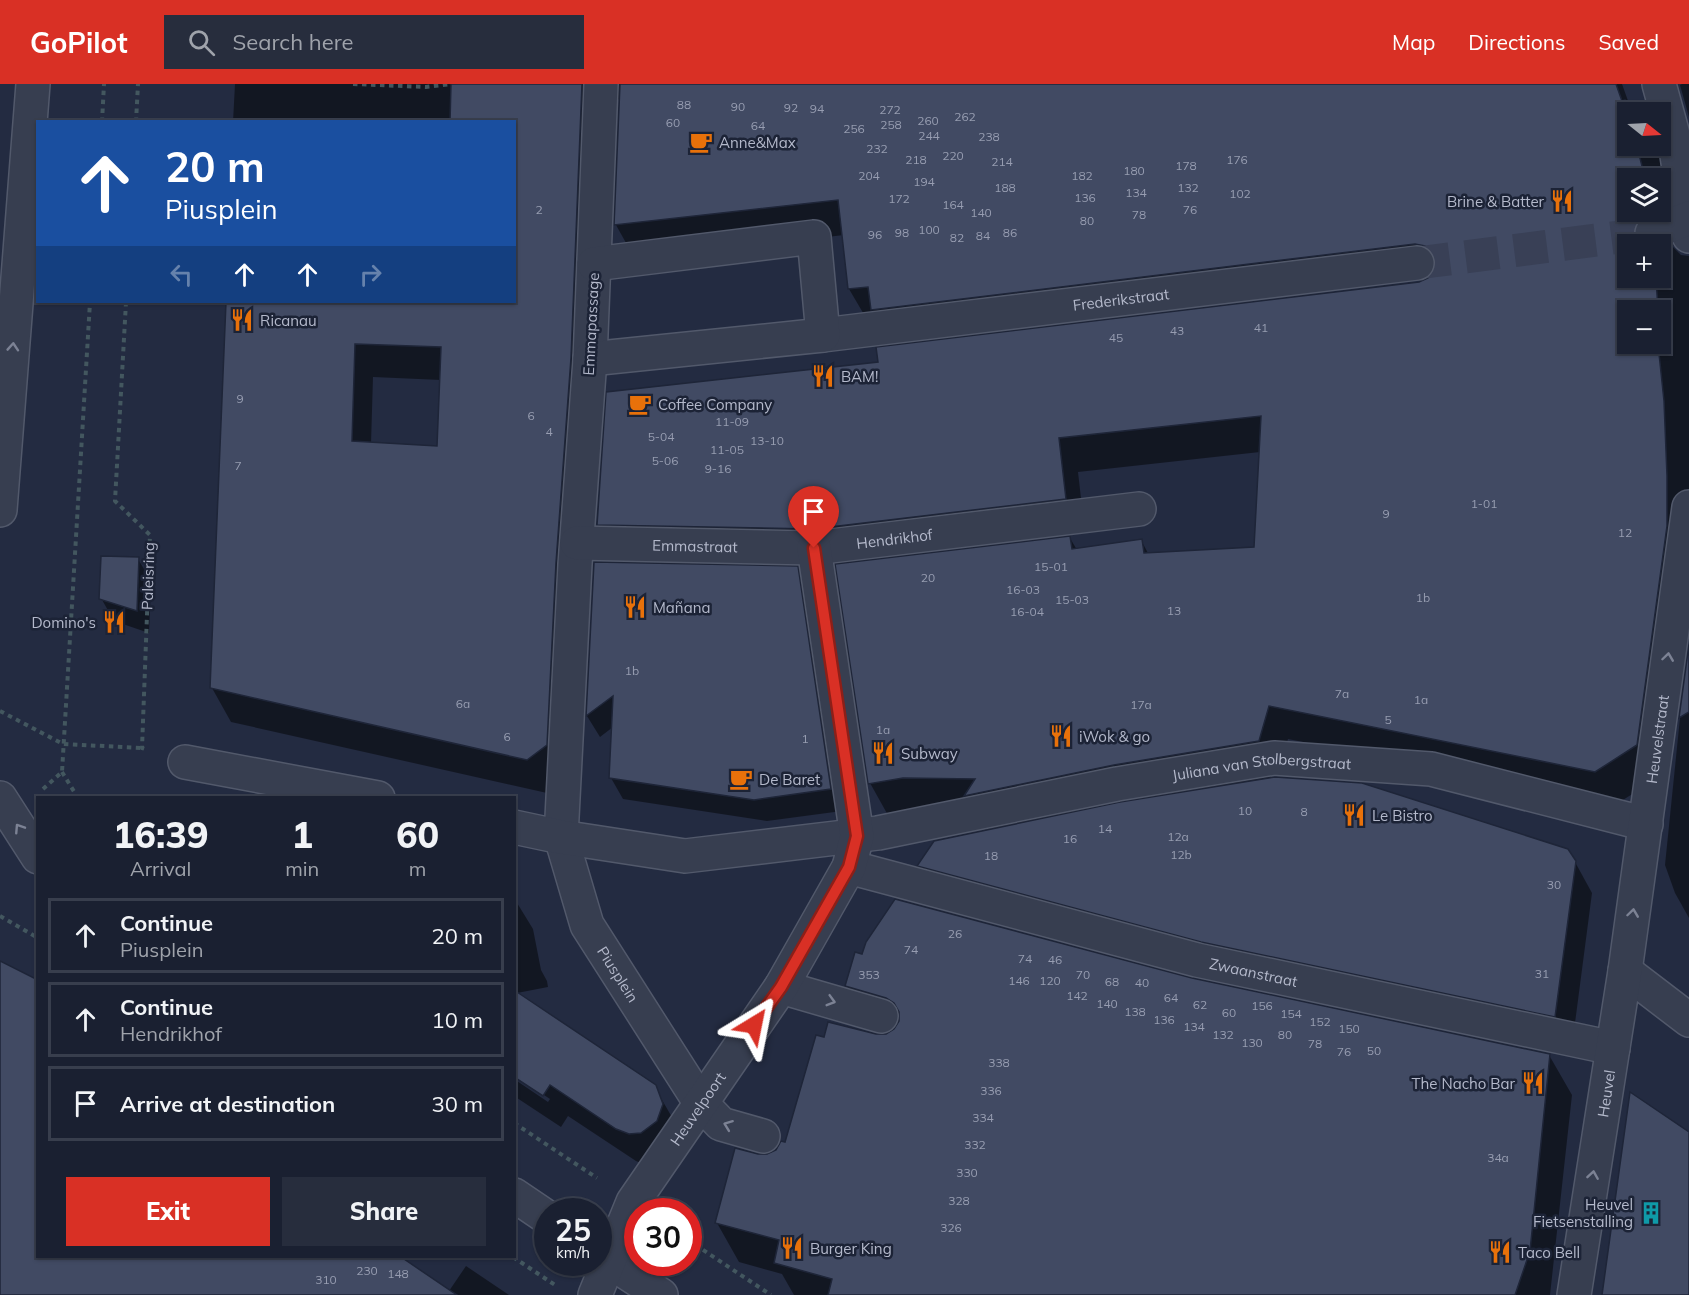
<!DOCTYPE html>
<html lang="en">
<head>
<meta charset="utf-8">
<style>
  :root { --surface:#1a2031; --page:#272d3d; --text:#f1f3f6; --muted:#9fa3ab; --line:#383e4d; --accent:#d93025 }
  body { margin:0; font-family:Mulish,sans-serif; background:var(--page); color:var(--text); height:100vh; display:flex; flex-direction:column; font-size:22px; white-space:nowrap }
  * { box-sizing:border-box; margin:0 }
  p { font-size:20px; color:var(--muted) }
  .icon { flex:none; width:33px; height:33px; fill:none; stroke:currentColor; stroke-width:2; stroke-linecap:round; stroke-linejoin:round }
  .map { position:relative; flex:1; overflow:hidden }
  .sheet { position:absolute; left:36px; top:712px; width:480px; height:462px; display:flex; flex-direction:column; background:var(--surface); border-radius:0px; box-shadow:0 2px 4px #0004,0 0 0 2px var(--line) }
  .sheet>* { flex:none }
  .banner { position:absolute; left:36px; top:36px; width:480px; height:183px; border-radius:0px; box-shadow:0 2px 4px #0004,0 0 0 2px var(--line); background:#1a4fa0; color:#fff; overflow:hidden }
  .needle { width:39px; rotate:108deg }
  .buttons { position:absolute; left:1617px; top:18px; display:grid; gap:12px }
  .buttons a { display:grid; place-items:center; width:54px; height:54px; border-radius:0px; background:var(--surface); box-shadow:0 2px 4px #0004,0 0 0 2px var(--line); font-size:30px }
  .speed { position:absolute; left:534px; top:1114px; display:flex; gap:12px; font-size:30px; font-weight:700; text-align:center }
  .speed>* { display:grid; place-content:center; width:78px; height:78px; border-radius:50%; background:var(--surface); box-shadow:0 2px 4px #0004,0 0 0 2px var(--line); line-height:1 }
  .speed small { font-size:15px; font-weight:400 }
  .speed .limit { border:9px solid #d22; background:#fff; color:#111 }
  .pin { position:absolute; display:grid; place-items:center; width:51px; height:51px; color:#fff; margin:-62px -26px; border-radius:50% 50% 50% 0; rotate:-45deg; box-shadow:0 0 6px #0007 }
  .pin .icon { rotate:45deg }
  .me { position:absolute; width:66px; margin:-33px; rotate:35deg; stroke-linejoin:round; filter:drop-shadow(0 0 4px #0008) }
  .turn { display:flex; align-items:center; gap:21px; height:126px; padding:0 30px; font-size:27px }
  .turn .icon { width:78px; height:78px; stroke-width:2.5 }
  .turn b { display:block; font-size:42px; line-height:51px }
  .lanes { display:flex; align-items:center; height:57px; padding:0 30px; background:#0003; justify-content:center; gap:30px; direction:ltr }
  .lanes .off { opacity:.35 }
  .eta { display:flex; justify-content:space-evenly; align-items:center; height:102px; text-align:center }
  .eta b { font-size:36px; font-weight:800; line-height:42px }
  .action { display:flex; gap:12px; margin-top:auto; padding:12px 30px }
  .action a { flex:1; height:69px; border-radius:0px; background:var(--accent); color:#fff; font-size:24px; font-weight:800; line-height:69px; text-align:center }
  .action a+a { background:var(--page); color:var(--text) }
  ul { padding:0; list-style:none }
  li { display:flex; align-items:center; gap:18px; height:75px; margin:0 12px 9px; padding:0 18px; border:3px solid var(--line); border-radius:0px }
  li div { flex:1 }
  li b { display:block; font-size:22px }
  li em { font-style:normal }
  header { display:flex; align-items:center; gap:36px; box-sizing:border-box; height:84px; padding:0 30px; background:var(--accent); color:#fff }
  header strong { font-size:28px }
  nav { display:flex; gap:33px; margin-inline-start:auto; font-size:21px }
  .search { width:420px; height:54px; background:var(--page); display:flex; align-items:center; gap:15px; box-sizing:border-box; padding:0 21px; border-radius:0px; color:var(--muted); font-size:22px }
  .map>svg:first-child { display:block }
</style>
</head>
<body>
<header>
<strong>GoPilot</strong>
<div class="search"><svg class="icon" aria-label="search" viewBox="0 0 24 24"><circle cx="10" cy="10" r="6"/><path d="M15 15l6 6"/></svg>Search here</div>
<nav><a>Map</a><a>Directions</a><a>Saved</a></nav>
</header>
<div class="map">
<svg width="1689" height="1211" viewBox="0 0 1689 1211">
  <rect width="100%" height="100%" fill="#232b41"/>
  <g fill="#0007" fill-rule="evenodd">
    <path d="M235,0H1622L1632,28H1628V62H1660L1684,157L1672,162L1681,171L1689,172V457L1656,695L1615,721L1288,655L1278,691L1269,693L1362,700L1575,778L1592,809L1572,962L936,812L919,782L986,748L975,728L889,733L870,699L1070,454L1077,466L1141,456L1149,471L1255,465L1260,368L1078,388L1085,449L833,479L618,474L598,440L879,279L1420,199L1427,195L892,260L879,238L869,239L849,205L844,151L635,175L616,141L621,15L611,17L547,709L231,638L212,604L227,218H514V38H233ZM1628,94H1660V128H1628ZM1628,160H1660V194H1628ZM1628,226H1660V260H1628ZM373,293L441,296L438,364L371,360Z"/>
    <polygon points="1682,0 1689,0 1689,33 1680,1"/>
    <polygon points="138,475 151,497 149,549 114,537 101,514"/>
    <polygon points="595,480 797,484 809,506 842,727 767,737 623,715 611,694 613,643 600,653 587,632"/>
    <polygon points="1689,571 1689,834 1675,809 1665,781 1680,634"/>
    <polygon points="514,814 533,845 541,886 547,897 548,903 517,909 654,1002 673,1035 648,1082 636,1077 568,1032 561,1043 514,1012 514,995 548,1018 550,1015 514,991"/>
    <polygon points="0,882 38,1173 398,1173 449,1207 466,1182 509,1211 0,1211"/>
    <polygon points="1192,896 1549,971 1572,1011 1550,1211 794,1211 782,1190 739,1178 717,1139 757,1072 767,1072 786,1060 824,955 885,952 892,948 870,941 847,902"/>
  </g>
  <g fill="#414a63" stroke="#1e2538" stroke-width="1.5" fill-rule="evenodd">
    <path d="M451,0H582L571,274L556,479L547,661L527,676L210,604L226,218H514V38H450ZM355,260L441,263L437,362L352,357Z"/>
    <polygon points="620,0 1616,0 1622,17 1625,16 1628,28 1628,62 1637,62 1645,94 1628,94 1628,128 1649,128 1650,130 1638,137 1634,146 1634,155 1638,160 1628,160 1628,194 1656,194 1658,226 1628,226 1628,260 1658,260 1664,317 1667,392 1667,442 1637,661 1595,688 1269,622 1259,657 1114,681 964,712 975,695 903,694 868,700 835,480 1070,452 1072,465 1142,455 1144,469 1254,463 1261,332 1059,354 1066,415 813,445 597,441 606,308 878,278 876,263 1419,198 1428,194 1434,187 1435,176 1432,167 1425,162 1415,160 871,226 868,203 848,205 838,116 614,141"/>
    <polygon points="101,472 139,473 137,527 99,515"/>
    <polygon points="594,478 798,482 831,705 754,716 609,694 613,612 586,632"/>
    <polygon points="1689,560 1689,628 1679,634"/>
    <polygon points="1275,693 1362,699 1568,765 1576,777 1555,933 1201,858 917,782 934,757 1120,718"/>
    <polygon points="895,815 1192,894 1550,970 1530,1167 1515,1211 828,1211 832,1195 774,1179 779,1156 715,1139 735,1064 758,1070 767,1070 776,1066 781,1057 785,1058 816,951 824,953 828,938 876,950 886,950 894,945 899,937 899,928 894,919 886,914 845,902 855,868 862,870 866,858"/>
    <polygon points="0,877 38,896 38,1173 401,1173 457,1211 0,1211"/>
    <polygon points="514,906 656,1001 663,1020 657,1037 641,1049 629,1050 616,1045 550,1001 543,1012 514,993"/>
    <polygon points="1630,1008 1689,1048 1689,1211 1602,1211"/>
  </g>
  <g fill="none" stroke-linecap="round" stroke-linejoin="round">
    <polyline stroke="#394056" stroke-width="33" stroke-dasharray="33 16" stroke-linecap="butt" points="1417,179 1652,149"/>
    <g stroke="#52596b" stroke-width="36">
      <g id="minor">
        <path id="s1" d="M601,0L590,275L575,480L561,753L587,841L700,1018L721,1040L763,1052"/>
        <polyline points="1659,0 1675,58 1689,152"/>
        <polyline points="1652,149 1689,134"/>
        <path id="s2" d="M823,251L1417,179"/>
        <polyline points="590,275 823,251 814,153 594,180"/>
        <polyline points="0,426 33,0"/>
        <path id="s3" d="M577,459L814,464L1139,425"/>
        <polyline points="185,678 378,714"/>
        <polyline points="0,714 38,773"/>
        <path id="s4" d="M514,743L561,753L685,772L878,749L1117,700L1274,674L1431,685L1646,740"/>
        <path id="s5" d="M849,783L1197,876L1613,964"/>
        <polyline points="1625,887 1689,936"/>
        <polyline points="781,903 881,932"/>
        <polyline points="514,1111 548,1134"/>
        <polyline points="598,1170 661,1211"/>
        <path id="s6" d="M595,1211L633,1118L781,903L849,783L857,752L814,464"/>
        <path id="s7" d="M1574,1211L1625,887L1689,423"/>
      </g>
    </g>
    <g stroke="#43575f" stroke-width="4" stroke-dasharray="4.5 4.5" stroke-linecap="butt">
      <polyline points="353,0 426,3 451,0"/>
      <polyline points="102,38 104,0"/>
      <polyline points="136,38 138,0"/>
      <polyline points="126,218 115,417 150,451 142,664 145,665"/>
      <polyline points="0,627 63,660 142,664"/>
      <polyline points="62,688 78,714"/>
      <polyline points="43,705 62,688 90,218"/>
      <polyline points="0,832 38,854"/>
      <polyline points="514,1039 597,1094"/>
      <polyline points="688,1156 771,1211"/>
      <polyline points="513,1173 555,1201"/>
    </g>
    <use href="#minor" stroke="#373e50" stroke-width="33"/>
  </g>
  <defs><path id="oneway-chevron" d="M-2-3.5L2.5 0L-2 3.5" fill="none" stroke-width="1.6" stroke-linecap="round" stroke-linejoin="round" transform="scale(1.5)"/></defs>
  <g stroke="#7c8294">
    <use href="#oneway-chevron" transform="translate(13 263) rotate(-86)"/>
    <use href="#oneway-chevron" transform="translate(1668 573) rotate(-82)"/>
    <use href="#oneway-chevron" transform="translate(19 744) rotate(-123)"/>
    <use href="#oneway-chevron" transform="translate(1633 829) rotate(-82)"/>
    <use href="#oneway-chevron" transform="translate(831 917) rotate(16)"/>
    <use href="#oneway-chevron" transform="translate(728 1041) rotate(-159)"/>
    <use href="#oneway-chevron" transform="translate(1593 1091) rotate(-81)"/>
  </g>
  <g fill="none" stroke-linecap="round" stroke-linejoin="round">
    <g stroke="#8d1f18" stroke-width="15">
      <polyline id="route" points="754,941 781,903 849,783 857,752 814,464"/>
    </g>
    <use href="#route" stroke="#d93025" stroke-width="10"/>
  </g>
  <defs>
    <g id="cafe-bare" transform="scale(1.8)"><path d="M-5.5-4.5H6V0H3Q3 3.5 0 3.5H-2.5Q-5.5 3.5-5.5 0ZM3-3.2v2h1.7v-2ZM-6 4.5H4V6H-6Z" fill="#e8710a" stroke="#1c2336" stroke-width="2.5" paint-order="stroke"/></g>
    <g id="restaurant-bare" transform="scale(1.8)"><path d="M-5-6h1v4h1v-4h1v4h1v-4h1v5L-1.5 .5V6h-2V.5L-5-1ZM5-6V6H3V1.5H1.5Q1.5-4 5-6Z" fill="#e8710a" stroke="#1c2336" stroke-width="2.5" paint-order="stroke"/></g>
    <g id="building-bare" transform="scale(1.8)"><path d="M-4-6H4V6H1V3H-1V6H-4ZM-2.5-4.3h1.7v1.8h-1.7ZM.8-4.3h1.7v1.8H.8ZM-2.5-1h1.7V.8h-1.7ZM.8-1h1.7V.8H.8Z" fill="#0f9aa8" stroke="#1c2336" stroke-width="2.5" paint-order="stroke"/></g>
  </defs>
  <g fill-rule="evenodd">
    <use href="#cafe-bare" x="701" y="58"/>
    <use href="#restaurant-bare" x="1562" y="117"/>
    <use href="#restaurant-bare" x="242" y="236"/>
    <use href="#restaurant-bare" x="823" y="292"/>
    <use href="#cafe-bare" x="640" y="320"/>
    <use href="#restaurant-bare" x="635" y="523"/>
    <use href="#restaurant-bare" x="114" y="538"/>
    <use href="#restaurant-bare" x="1061" y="652"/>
    <use href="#restaurant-bare" x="883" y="669"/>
    <use href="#cafe-bare" x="741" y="695"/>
    <use href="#restaurant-bare" x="1354" y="731"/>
    <use href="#restaurant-bare" x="1533" y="999"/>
    <use href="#building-bare" x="1651" y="1129"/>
    <use href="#restaurant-bare" x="792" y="1164"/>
    <use href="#restaurant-bare" x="1500" y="1168"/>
  </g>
  <g text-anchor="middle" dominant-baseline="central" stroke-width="5" stroke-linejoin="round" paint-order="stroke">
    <g font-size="12" fill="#979db1">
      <text x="684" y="20">88</text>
      <text x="738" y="22">90</text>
      <text x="791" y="23">92</text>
      <text x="817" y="24">94</text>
      <text x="890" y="25">272</text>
      <text x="965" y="32">262</text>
      <text x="928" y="36">260</text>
      <text x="673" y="38">60</text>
      <text x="891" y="40">258</text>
      <text x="758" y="41">64</text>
      <text x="854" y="44">256</text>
      <text x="929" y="51">244</text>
      <text x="989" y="52">238</text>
      <text x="877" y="64">232</text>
      <text x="953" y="71">220</text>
      <text x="916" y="75">218</text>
      <text x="1237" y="75">176</text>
      <text x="1002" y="77">214</text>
      <text x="1186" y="81">178</text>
      <text x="1134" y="86">180</text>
      <text x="869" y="91">204</text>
      <text x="1082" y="91">182</text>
      <text x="924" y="97">194</text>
      <text x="1005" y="103">188</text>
      <text x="1188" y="103">132</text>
      <text x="1136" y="108">134</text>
      <text x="1240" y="109">102</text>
      <text x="1085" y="113">136</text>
      <text x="899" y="114">172</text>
      <text x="953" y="120">164</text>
      <text x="539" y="125">2</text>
      <text x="1190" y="125">76</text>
      <text x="981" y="128">140</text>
      <text x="1139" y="130">78</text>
      <text x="1087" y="136">80</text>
      <text x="929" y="145">100</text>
      <text x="902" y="148">98</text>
      <text x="1010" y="148">86</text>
      <text x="875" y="150">96</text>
      <text x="983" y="151">84</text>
      <text x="957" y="153">82</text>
      <text x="1261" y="243">41</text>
      <text x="1177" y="246">43</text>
      <text x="1116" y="253">45</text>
      <text x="240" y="314">9</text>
      <text x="531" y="331">6</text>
      <text x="732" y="337">11-09</text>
      <text x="549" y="347">4</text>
      <text x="661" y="352">5-04</text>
      <text x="767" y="356">13-10</text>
      <text x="727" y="365">11-05</text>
      <text x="665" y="376">5-06</text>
      <text x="238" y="381">7</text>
      <text x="718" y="384">9-16</text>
      <text x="1484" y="419">1-01</text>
      <text x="1386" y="429">9</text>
      <text x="1625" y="448">12</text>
      <text x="1051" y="482">15-01</text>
      <text x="928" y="493">20</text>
      <text x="1023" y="505">16-03</text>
      <text x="1423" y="513">1b</text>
      <text x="1072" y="515">15-03</text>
      <text x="1174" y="526">13</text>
      <text x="1027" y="527">16-04</text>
      <text x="632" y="586">1b</text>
      <text x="1342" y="609">7a</text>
      <text x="1421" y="615">1a</text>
      <text x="463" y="619">6a</text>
      <text x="1141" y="620">17a</text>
      <text x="1388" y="635">5</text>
      <text x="883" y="645">1a</text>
      <text x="507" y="652">6</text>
      <text x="805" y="654">1</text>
      <text x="1245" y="726">10</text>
      <text x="1304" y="727">8</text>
      <text x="1105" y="744">14</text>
      <text x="1178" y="752">12a</text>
      <text x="1070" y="754">16</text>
      <text x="1181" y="770">12b</text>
      <text x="991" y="771">18</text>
      <text x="1554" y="800">30</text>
      <text x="955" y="849">26</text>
      <text x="911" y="865">74</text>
      <text x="1025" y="874">74</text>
      <text x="1055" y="875">46</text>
      <text x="1542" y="889">31</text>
      <text x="869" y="890">353</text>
      <text x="1083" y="890">70</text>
      <text x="1019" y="896">146</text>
      <text x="1050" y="896">120</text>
      <text x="1112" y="897">68</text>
      <text x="1142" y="898">40</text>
      <text x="1077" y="911">142</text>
      <text x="1171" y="913">64</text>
      <text x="1107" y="919">140</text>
      <text x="1200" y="920">62</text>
      <text x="1262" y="921">156</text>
      <text x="1135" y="927">138</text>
      <text x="1229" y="928">60</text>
      <text x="1291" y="929">154</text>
      <text x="1164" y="935">136</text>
      <text x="1320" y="937">152</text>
      <text x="1194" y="942">134</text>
      <text x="1349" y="944">150</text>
      <text x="1223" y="950">132</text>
      <text x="1285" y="950">80</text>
      <text x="1252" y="958">130</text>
      <text x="1315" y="959">78</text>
      <text x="1374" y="966">50</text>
      <text x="1344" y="967">76</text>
      <text x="999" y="978">338</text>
      <text x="991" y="1006">336</text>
      <text x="983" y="1033">334</text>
      <text x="975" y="1060">332</text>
      <text x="1498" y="1073">34a</text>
      <text x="967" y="1088">330</text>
      <text x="959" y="1116">328</text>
      <text x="951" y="1143">326</text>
      <text x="367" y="1186">230</text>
      <text x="398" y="1189">148</text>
      <text x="326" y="1195">310</text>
    </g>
    <g font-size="15" fill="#b4b9cb" stroke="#1c2336" text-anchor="start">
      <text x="719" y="58">Anne&amp;Max</text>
      <text x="1544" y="117" text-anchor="end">Brine &amp; Batter</text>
      <text x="260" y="236">Ricanau</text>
      <text x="841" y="292">BAM!</text>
      <text x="658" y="320">Coffee Company</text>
      <text x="653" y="523">Mañana</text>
      <text x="96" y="538" text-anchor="end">Domino's</text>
      <text x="1079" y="652">iWok &amp; go</text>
      <text x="901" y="669">Subway</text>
      <text x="759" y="695">De Baret</text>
      <text x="1372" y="731">Le Bistro</text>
      <text x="1515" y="999" text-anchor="end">The Nacho Bar</text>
      <text x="1633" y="1120" text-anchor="end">Heuvel<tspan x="1633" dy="17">Fietsenstalling</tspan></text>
      <text x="810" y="1164">Burger King</text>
      <text x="1518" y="1168">Taco Bell</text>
    </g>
    <g font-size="15" fill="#b4b9cb" stroke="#1c2336">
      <text stroke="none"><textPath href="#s2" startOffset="300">Frederikstraat</textPath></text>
      <text transform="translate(591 240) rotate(-87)">Emmapassage</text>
      <text stroke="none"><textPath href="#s3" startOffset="318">Hendrikhof</textPath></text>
      <text stroke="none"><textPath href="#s3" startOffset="118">Emmastraat</textPath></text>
      <text transform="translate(148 492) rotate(-88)">Paleisring</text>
      <text stroke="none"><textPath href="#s7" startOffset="562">Heuvelstraat</textPath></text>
      <text stroke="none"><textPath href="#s4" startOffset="758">Juliana van Stolbergstraat</textPath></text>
      <text stroke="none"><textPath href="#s5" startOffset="418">Zwaanstraat</textPath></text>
      <text stroke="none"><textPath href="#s1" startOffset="904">Piusplein</textPath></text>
      <text stroke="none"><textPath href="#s7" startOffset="204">Heuvel</textPath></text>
      <text stroke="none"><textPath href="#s6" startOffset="214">Heuvelpoort</textPath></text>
    </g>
  </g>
</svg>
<div class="buttons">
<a><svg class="needle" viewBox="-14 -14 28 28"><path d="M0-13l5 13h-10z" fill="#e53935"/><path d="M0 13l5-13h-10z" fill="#9fa3ab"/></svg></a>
<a><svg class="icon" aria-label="layers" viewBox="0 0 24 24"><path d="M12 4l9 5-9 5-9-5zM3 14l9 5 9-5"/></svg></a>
<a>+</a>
<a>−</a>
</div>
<div class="speed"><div>25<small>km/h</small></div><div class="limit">30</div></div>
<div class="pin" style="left:814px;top:464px;background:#d93025"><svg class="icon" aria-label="arrive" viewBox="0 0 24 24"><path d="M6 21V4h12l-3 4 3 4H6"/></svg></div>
<svg class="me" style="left:754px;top:941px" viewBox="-20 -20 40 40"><path d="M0-17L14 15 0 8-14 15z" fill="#d93025" stroke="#fff" stroke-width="4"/></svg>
<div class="banner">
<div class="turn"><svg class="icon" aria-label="ahead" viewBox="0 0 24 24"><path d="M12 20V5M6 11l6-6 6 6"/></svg><div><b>20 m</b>Piusplein</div></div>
<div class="lanes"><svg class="icon off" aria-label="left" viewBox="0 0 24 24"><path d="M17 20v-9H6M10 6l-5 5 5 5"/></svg><svg class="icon" aria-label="ahead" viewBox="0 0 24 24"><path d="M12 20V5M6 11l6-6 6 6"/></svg><svg class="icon" aria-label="ahead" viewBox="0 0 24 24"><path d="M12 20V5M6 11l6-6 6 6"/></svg><svg class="icon off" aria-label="right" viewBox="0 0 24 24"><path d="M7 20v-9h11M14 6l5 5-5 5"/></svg></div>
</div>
<section class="sheet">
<div class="eta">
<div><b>16:39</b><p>Arrival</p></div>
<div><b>1</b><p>min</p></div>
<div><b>60</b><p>m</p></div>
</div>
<ul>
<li><svg class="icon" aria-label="ahead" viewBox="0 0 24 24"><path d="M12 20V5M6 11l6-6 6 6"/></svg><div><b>Continue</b><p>Piusplein</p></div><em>20 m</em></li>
<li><svg class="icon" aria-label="ahead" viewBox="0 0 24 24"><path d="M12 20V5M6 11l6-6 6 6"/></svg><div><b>Continue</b><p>Hendrikhof</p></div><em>10 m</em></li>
<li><svg class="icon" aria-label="arrive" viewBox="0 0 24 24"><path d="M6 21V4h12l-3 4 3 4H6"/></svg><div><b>Arrive at destination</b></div><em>30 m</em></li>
</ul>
<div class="action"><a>Exit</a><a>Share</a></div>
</section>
</div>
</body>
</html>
